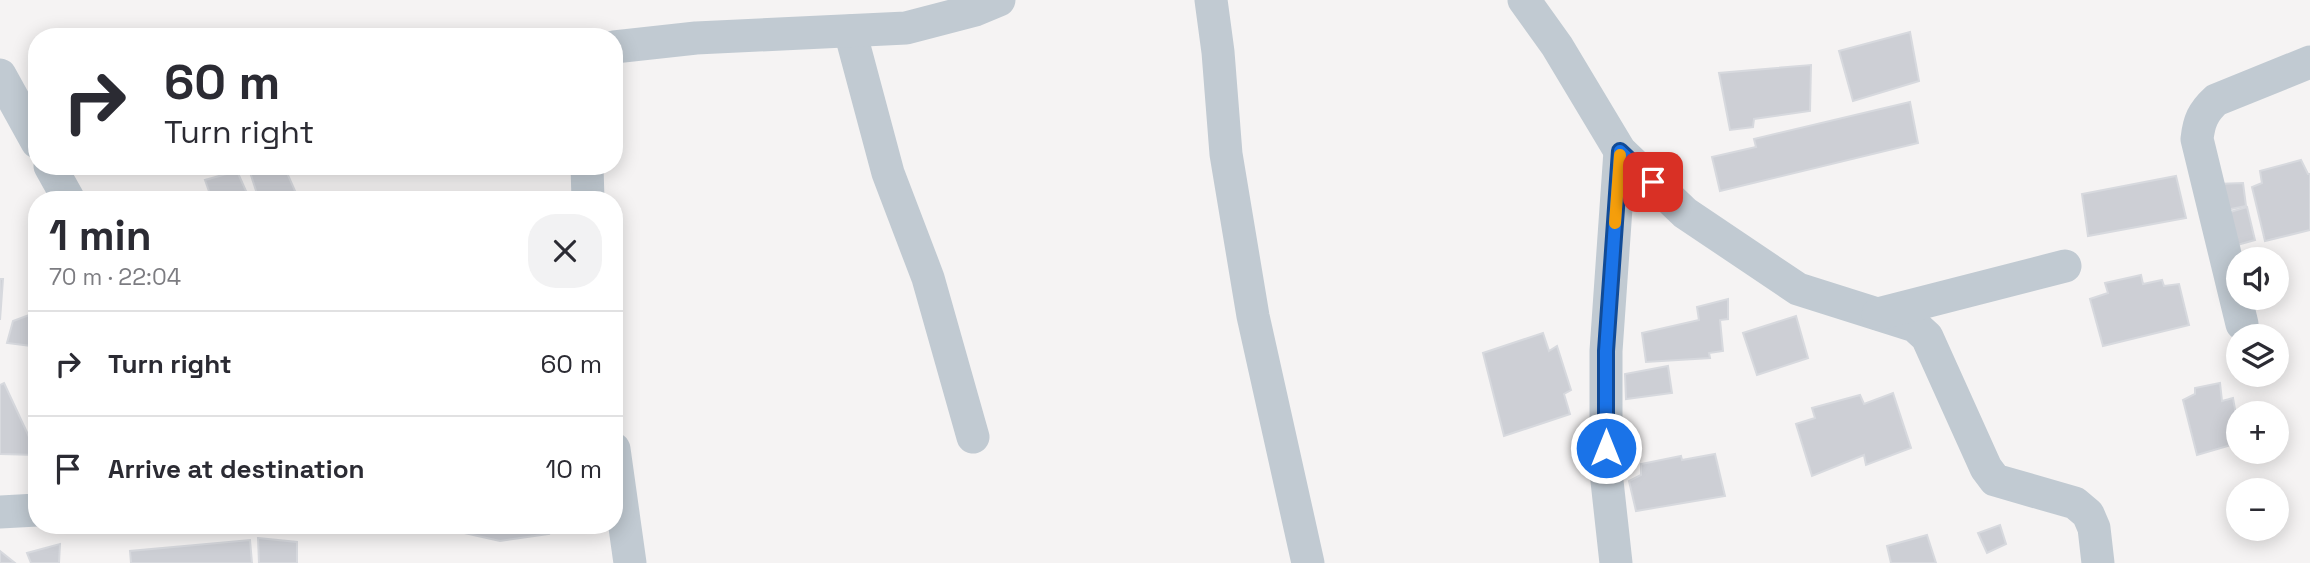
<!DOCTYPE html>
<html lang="en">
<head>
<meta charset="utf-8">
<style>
  :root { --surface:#fff; --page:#f2f2f3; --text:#2b2b33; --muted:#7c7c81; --line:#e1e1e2 }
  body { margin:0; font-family:"Space Grotesk",sans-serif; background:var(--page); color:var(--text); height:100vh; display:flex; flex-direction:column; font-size:26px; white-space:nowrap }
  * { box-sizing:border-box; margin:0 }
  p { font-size:23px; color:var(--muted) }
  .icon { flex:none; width:38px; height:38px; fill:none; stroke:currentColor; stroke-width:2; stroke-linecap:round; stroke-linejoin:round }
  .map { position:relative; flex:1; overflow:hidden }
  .drawer { position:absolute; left:28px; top:191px; width:595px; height:343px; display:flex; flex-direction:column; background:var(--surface); border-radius:28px; box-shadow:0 4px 18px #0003 }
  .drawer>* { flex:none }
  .guide { position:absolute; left:28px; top:28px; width:595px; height:147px; border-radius:28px; box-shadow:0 4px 18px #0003; background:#fff; color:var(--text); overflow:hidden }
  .controls { position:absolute; left:2226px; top:247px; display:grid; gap:14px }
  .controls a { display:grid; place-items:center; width:63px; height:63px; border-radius:50%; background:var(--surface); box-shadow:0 4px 18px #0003; font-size:35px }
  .pin { position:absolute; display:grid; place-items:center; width:60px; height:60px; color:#fff; margin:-30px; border-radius:14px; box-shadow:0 4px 10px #0006 }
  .me { position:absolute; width:77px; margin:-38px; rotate:0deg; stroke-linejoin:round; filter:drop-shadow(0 0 5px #0008) }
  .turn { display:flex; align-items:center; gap:24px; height:147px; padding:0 21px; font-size:32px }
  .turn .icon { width:91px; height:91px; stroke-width:2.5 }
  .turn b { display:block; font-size:49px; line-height:60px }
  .round { display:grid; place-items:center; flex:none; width:74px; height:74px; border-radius:28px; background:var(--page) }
  .summary { display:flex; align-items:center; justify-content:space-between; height:119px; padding:0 21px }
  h1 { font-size:42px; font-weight:700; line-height:52px }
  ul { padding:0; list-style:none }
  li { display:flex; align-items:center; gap:21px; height:105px; padding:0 21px; border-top:2px solid var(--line) }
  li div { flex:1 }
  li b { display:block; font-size:26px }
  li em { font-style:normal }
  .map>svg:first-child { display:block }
</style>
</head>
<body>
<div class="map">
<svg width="2310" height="563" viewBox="0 0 2310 563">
  <rect width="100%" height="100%" fill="#f5f3f3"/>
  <g fill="#cdcfd5" stroke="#d7d9de" stroke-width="2">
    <polygon points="1910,32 1919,81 1853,101 1839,51"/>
    <polygon points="1811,65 1810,111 1754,119 1753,127 1730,130 1719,73"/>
    <polygon points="1910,102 1918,143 1720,191 1712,157 1756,147 1754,139"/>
    <polygon points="2301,160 2308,174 2310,174 2310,230 2265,241 2252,187 2262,183 2260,171"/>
    <polygon points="248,166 284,166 299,200 259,200"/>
    <polygon points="237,171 250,200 212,200 205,180"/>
    <polygon points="2176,176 2186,218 2088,236 2082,194"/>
    <polygon points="2243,183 2246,206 2221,211 2216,184"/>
    <polygon points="2247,207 2255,240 2230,247 2220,215"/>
    <polygon points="2141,275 2143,284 2162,280 2164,286 2179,284 2189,325 2103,346 2090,299 2108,293 2105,283"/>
    <polygon points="0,279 3,279 0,320"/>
    <polygon points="1728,299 1728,319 1720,320 1723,351 1709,353 1710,358 1646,362 1642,333 1699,320 1697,307"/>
    <polygon points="32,314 32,346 7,343 13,321"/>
    <polygon points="1796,316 1808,358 1757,375 1743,333"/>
    <polygon points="1543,333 1549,351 1557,346 1571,390 1564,394 1570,414 1504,436 1483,353"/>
    <polygon points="1668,366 1672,393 1626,399 1625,374"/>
    <polygon points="4,383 37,454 37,455 0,454 0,385"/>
    <polygon points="2220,383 2222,401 2233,398 2238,426 2238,443 2197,455 2183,400 2195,394 2195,388"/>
    <polygon points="1893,393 1911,448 1866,465 1864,455 1812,476 1796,424 1815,418 1812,408 1860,395 1864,404"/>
    <polygon points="1715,454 1725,496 1636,511 1629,481 1641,475 1641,464 1681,456 1682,460"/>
    <polygon points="463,525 547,525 549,534 500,541 464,533"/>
    <polygon points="2000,525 2006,544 1987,553 1978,533"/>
    <polygon points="1927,535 1936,563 1891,563 1887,546"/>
    <polygon points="258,538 297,542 297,563 259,563"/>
    <polygon points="250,540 252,563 131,563 130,551"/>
    <polygon points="60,544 59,563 31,563 27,553"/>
    <polygon points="0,551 15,563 0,563"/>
  </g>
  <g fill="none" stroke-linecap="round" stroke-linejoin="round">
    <g stroke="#c1cad2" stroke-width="33">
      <polyline points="1211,0 1218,52 1226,154 1253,316 1308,563"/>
      <polyline points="1524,0 1557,46 1620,151 1685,213 1798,289 1915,326 1927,337 1986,468 1995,480 2075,503 2088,514 2094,528 2098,563"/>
      <polyline points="850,31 888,173 928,278 973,437"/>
      <polyline points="614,47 696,38 906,28 975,10 999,0"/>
      <polyline points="0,75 37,142"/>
      <polyline points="50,166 69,200"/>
      <polyline points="587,166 588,200"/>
      <polyline points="1878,314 2065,266"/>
      <path d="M2242,324L2197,139C2199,121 2203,112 2216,100L2310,62"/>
      <polyline points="614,449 630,563"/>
      <polyline points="0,512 37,510"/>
      <polyline points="1616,563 1606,472 1606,351 1620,151"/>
    </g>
  </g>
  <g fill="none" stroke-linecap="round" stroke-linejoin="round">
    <g stroke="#114b97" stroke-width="18">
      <polyline id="route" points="1606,448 1606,351 1620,151 1653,182"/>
    </g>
    <use href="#route" stroke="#1a73e8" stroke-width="12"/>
    <polyline stroke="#f59e0b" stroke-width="12" points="1615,223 1620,155"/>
  </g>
</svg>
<div class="controls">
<a><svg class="icon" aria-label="sound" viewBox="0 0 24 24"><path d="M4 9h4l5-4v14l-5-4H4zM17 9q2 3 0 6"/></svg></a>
<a><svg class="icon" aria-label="layers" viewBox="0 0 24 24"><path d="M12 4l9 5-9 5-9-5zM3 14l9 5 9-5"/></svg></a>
<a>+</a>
<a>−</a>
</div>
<div class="pin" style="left:1653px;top:182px;background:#d93025"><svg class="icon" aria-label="arrive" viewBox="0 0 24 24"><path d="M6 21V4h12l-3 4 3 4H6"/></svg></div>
<svg class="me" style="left:1606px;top:448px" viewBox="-20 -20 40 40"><circle r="17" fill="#1a73e8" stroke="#fff" stroke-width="3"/><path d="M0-11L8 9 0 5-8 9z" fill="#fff"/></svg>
<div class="guide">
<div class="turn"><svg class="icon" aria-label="right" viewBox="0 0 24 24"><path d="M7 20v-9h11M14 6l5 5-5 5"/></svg><div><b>60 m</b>Turn right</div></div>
</div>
<section class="drawer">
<div class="summary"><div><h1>1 min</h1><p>70 m · 22:04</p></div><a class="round"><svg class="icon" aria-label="close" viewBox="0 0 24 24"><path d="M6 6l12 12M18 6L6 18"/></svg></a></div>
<ul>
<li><svg class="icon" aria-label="right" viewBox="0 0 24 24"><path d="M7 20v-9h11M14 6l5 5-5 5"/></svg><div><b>Turn right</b></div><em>60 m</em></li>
<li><svg class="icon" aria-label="arrive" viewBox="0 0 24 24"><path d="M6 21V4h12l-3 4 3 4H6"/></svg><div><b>Arrive at destination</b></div><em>10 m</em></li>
</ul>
</section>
</div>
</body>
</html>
